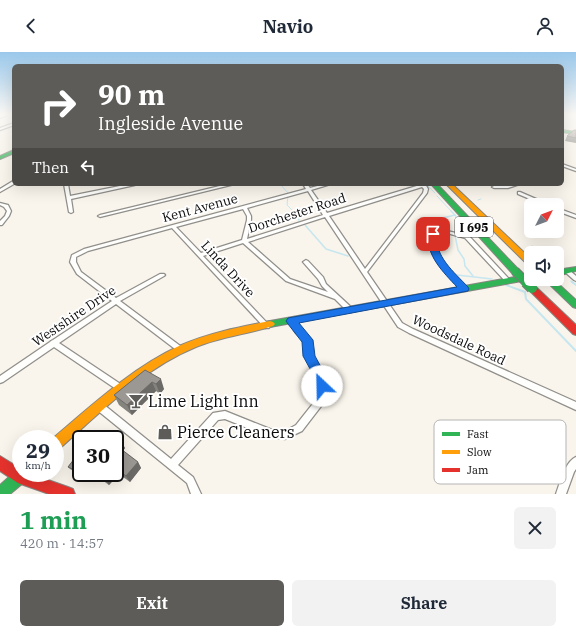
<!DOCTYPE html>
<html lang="en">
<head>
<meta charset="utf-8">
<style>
  :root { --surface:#fff; --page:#f2f2f3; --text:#1f2937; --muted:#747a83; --accent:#5d5c58 }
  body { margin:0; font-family:"IBM Plex Serif",serif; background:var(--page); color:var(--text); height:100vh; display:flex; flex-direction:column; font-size:15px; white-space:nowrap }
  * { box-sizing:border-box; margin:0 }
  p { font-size:13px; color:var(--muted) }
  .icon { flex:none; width:22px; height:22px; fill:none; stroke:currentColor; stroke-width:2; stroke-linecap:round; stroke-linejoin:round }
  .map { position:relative; height:442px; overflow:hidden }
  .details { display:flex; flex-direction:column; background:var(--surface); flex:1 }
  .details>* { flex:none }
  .hud { position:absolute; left:12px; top:12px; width:552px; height:122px; border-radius:6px; box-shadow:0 4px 16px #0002; background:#5d5c58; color:#fff; overflow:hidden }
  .needle { width:26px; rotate:48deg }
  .controls { position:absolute; left:524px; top:146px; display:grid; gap:8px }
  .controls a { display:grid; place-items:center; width:40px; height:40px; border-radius:6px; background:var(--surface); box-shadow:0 4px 16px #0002; font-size:20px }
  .speed { position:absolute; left:12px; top:378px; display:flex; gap:8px; font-size:20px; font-weight:700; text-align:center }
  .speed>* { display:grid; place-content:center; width:52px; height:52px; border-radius:50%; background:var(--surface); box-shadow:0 4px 16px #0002; line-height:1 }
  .speed small { font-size:10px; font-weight:400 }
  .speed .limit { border:2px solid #111; border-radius:6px; background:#fff; color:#111 }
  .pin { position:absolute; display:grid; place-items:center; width:34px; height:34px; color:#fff; margin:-17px; border-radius:8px; box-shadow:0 2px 6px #0006 }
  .me { position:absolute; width:44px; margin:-22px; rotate:336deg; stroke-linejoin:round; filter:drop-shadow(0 0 3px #0008) }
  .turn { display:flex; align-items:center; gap:14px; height:84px; padding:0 20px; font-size:18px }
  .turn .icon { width:52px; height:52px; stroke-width:2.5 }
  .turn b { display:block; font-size:28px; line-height:34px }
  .then { display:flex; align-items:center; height:38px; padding:0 20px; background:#0003; gap:8px; font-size:15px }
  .round { display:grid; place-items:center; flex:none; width:42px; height:42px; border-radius:6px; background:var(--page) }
  .overview { display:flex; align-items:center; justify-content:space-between; height:68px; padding:0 20px }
  h1 { font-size:24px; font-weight:700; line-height:30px; color:#1e9e55 }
  .cta { display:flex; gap:8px; margin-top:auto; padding:8px 20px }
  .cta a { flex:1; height:46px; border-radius:6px; background:var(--accent); color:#fff; font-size:16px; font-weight:700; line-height:46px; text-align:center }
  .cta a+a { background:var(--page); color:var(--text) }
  header { display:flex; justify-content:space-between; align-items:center; height:52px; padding:0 20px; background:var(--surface); font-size:18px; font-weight:700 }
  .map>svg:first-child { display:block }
</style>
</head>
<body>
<header><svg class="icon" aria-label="back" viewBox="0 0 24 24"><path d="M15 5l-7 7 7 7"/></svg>Navio<svg class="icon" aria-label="person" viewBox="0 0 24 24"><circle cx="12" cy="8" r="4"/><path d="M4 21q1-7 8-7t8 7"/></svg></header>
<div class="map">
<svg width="576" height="442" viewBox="0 0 576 442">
  <rect width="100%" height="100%" fill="#f9f5ec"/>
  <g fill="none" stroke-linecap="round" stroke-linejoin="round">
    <g stroke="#c6e6f0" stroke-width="1">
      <polyline points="280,132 289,142"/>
      <polyline points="426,132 435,141"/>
      <polyline points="408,134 416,132"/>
      <polyline points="288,144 287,153 294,160"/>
      <polyline points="437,144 452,160"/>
      <polyline points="478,148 481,147"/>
    </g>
    <g stroke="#c6e6f0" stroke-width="1.5">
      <polyline points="293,159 299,168"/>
      <polyline points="451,159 476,185"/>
      <polyline points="434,168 455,163"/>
      <polyline points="305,173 326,197 348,204"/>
      <polyline points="456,180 457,165"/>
      <polyline points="455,183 458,198 464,207 465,214 473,224"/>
      <polyline points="532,194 539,201"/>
      <polyline points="457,223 492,227"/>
      <polyline points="571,229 573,231"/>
    </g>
    <g stroke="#c6e6f0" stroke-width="2">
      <polyline points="572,230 576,233"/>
      <polyline points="506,233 525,240 526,247 576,299"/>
    </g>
    <g stroke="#918f8b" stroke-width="2.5">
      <g id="street">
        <polygon points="3,63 7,63 0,66 0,64"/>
        <polygon points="14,71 14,73 0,78 0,76"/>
        <polygon points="562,112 576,117 576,119 562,114"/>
        <polygon points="13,129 14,129 14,132 0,140 0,137"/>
        <polygon points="64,132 68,132 70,144 130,132 137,132 135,133 71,147 73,160 71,161 69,160"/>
        <polygon points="228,132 235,132 100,165 98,164 100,163"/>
        <path d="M303,132H307L310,136L325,132H331L311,138L327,161L420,133V132H425L428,137L427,141L367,220L402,271L413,277L576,350V358L409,281L398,275L325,165L248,190L290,227L328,240L322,234L318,227L303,210L306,208L308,209L323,225L326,232L352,256L353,258L352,260H348L335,247L286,229L243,191L203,204L270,274L269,276H265L172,176L88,199L76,205V210L81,220L116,246L160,222H164L165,223L164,224L120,249L183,296L184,298L183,300L181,301L179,300L116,252L59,291L125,335L126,337L125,339L122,340L119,339L54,295L3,330L0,331V324L50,290L51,289L53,288L112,249L77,222L70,210L72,203L84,197L306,137ZM422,135L424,137L423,141L365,217L329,164ZM308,139L323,163L247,187L251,168V164L247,156ZM243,157L247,164V168L242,188L201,201L176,175Z"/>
        <polygon points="514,132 520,132 508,136 494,136 492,135 494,134 508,134"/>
        <polygon points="518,140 520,140 550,153 544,153 518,142"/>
        <polygon points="0,151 8,153 11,159 9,164 2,173 0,173 0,169 5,164 7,159 4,155 0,153"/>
        <polygon points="557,156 576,163 576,166 557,159"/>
        <path d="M443,178L469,184L510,228L511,229L510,230H506L465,186L443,180L437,182C437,183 435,187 435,188C432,205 458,225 468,237L465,239L463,238C452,227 428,206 430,189C430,186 432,183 433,180Z"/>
        <polygon points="567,217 569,218 576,224 576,229 574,228 565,220 564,219"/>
        <polygon points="290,267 294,267 299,276 311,288 312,304 325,325 326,334 322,353 302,379 285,387 270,385 225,367 218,368 178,413 193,425 201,442 191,442 187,431 97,358 96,355 97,352 100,351 103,352 171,407 213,361 225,359 270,377 285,379 296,373 315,349 318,334 317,325 305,304 305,289 295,280 289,269"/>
        <path d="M576,405V417L574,420L566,442H556C560,431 565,410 576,405Z"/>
      </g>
    </g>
    <g stroke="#888682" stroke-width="2">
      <g id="fast">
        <polygon points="562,78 576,80 576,82 562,80"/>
        <polygon points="14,98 14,101 0,107 0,104"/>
        <polygon points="431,132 437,132 518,217 519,219 518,221 512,221"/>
        <polygon points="576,215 576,219 557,224 557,218"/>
        <polygon points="531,222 531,227 533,227 270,275 267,274 265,272 267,270 270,269"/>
        <polygon points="544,227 553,227 576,248 576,256 573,255"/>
        <polygon points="19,416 21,416 21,421 31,421 29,426 10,442 0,442 0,433"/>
      </g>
    </g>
    <g stroke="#888682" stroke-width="2">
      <g id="slow">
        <polygon points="446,132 452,132 531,207 531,213 528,213"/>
        <path d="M270,269L273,270L275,272L273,274C248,282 221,285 196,295C144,316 101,360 59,397L55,399V387H52C92,353 132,316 179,294C208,281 239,275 270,269Z"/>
      </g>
    </g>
    <g stroke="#888682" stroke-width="2">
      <g id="jam">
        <polygon points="532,233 535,234 576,273 576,283 573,282 529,238 528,236 529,234"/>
        <polygon points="0,404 21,417 21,421 28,421 68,435 73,437 75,442 49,442 18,431 0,419"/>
      </g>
    </g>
    <use href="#street" fill="#fefefc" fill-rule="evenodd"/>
    <use href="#fast" fill="#30b455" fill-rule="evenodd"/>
    <use href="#slow" fill="#ff9f0a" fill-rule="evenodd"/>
    <use href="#jam" fill="#e5322d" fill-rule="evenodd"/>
    <g stroke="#7e7d78" stroke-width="10" stroke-linecap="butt">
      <polyline id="fast-bridge-far1" points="515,219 527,231"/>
    </g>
    <g stroke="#7e7d78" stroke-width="12" stroke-linecap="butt">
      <polyline id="fast-bridge" points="526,230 532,236"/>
    </g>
    <use href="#fast-bridge-far1" stroke="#30b455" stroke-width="8"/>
    <use href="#fast-bridge" stroke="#30b455" stroke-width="10"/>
  </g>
  <g fill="#85837e">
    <polygon points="576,78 576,91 565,89 567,84"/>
    <polygon points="145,318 164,337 160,342 156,339 132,363 119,353 114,343"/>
    <polygon points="115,387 125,396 123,399 138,410 141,416 130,430 119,422 109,433 98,425 96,421 115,421"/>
    <polygon points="81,398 81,419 79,422 70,417 68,415"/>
  </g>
  <g fill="#6c6a67">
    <polygon points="161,327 164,337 160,342 156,332"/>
    <polygon points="152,330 156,339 132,363 127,353"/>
    <polygon points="121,389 125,396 121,401 117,394"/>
    <polygon points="138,410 141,416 130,430 126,424"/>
    <polygon points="81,414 81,419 79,422 77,419"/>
    <polygon points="115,416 119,422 109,433 105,427 110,421 115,421"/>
  </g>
  <g fill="#9b9893" stroke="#6c6a67">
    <polygon points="574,78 576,78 576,86 567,84"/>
    <polygon points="145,318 161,327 156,332 152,330 127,353 114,343"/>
    <polygon points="101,379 111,387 94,387"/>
    <polygon points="115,385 121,389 117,394 138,410 126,424 115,416 115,387 113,387"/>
    <polygon points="81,398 81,414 77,419 68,415"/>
    <polygon points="97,421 110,421 105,427"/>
  </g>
  <linearGradient id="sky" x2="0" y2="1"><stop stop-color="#9ac8eb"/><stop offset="0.5" stop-color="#fcfaf6"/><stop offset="1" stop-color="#fcfaf6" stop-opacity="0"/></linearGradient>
  <rect width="576" height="125" fill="url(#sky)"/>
  <path fill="#1a73e8" stroke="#114b97" d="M433,180L437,182C434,204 454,220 468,235L469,237L468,239L299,271L313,288L315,304L327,326L329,334L327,338L322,339L318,338L315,326L303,304L302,290L288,272L286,269L288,266L457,235C444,221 425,203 429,182Z"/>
  <defs>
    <g id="bar-bare" transform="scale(1.2)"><path d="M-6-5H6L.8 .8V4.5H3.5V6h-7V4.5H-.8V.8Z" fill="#5d5c58" stroke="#fff" stroke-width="2.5" paint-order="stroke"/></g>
    <g id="shop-bare" transform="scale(1.2)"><path d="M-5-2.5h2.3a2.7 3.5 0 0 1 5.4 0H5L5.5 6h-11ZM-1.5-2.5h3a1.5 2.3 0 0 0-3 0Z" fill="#5d5c58" stroke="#fff" stroke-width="2.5" paint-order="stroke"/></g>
  </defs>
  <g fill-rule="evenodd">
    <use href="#bar-bare" x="136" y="349"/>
    <use href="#shop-bare" x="165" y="380"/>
  </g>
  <g text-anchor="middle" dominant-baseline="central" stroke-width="4" stroke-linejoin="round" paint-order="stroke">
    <rect fill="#fff" stroke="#535353" stroke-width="1" x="455" y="165" width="38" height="20" rx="3"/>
    <g font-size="12" font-weight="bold" fill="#090909">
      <text x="474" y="175">I 695</text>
    </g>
    <g font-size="13" fill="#090909" stroke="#fff">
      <text transform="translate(200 156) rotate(-15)">Kent Avenue</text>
      <text transform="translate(297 161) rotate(-18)">Dorchester Road</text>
      <text transform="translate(228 217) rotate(47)">Linda Drive</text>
      <text transform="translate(74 264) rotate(-34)">Westshire Drive</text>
      <text transform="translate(459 288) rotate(25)">Woodsdale Road</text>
    </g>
    <g font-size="16" fill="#090909" stroke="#fff" text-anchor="start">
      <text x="148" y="349">Lime Light Inn</text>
      <text x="177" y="380">Pierce Cleaners</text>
    </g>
  </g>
  <rect x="434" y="368" width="132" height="64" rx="6" fill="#fff" stroke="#b5b5b5" stroke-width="1"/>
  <rect x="442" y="380" width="18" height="4" fill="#30b455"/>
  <rect x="442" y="398" width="18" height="4" fill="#ff9f0a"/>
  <rect x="442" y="416" width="18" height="4" fill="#e5322d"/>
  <g font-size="11" fill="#090909">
    <text x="467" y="386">Fast</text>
    <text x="467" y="404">Slow</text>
    <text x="467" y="422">Jam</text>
  </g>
</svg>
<div class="controls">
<a><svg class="needle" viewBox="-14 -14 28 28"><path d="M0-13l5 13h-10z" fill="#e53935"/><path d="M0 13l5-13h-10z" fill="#747a83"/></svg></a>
<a><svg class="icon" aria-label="sound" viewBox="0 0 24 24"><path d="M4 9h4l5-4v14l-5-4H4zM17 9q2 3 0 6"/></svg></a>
</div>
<div class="speed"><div>29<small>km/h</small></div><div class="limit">30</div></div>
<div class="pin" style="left:433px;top:182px;background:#d93025"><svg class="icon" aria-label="arrive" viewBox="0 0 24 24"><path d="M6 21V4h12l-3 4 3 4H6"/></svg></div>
<svg class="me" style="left:322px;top:334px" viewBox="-20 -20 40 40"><circle r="19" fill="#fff"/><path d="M0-13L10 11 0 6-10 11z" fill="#1a73e8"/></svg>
<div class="hud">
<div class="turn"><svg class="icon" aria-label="right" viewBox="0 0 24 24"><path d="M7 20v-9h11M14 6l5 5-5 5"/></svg><div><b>90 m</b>Ingleside Avenue</div></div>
<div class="then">Then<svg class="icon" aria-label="left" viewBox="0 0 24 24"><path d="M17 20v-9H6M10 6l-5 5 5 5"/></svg></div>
</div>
</div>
<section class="details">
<div class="overview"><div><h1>1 min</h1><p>420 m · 14:57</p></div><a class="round"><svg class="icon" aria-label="close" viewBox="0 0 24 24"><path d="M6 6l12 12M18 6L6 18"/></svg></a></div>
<div class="cta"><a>Exit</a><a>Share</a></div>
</section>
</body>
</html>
